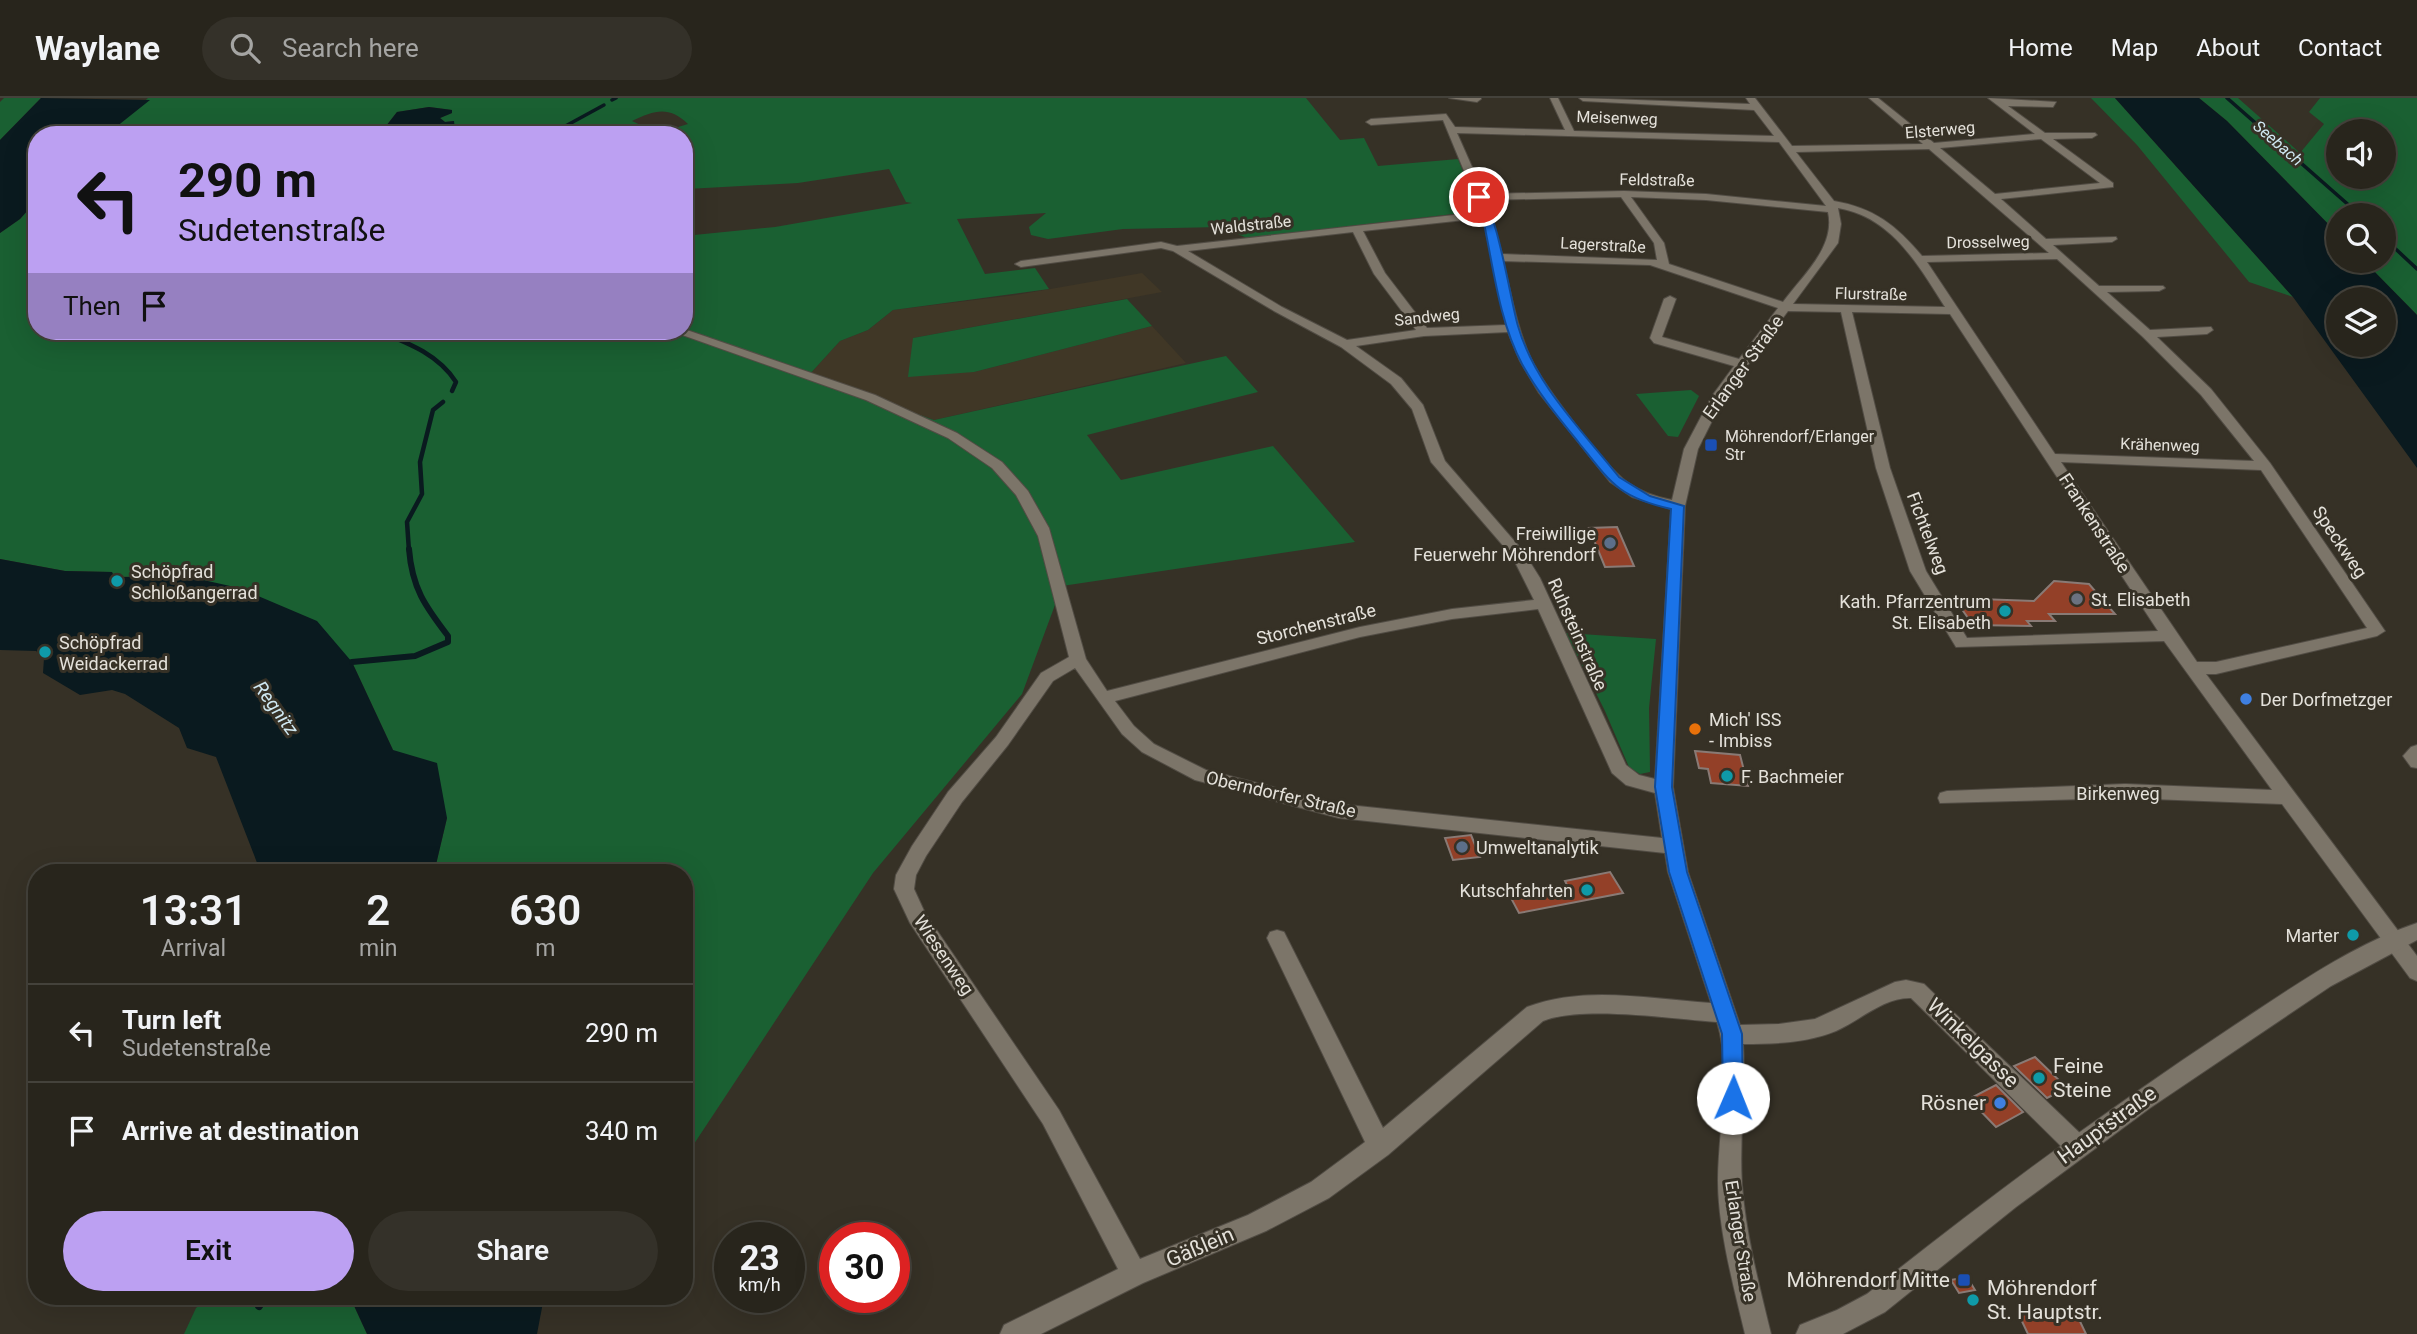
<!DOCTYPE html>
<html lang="en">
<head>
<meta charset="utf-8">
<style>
  :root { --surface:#28251c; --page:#343129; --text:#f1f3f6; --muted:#a5a5a3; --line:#44423b; --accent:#bca0f2 }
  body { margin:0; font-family:Roboto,sans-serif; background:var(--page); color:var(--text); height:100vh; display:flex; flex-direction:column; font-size:26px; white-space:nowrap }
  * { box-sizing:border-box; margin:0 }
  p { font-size:23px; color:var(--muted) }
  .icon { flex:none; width:38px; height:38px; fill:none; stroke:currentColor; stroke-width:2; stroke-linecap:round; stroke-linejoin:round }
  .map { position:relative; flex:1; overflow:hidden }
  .side { position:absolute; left:28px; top:766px; width:665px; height:441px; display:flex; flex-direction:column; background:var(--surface); border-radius:28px; box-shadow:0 7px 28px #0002,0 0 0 2px var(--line) }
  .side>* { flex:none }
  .hud { position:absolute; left:28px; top:28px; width:665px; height:214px; border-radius:28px; box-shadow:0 7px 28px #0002,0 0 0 2px var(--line); background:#bca0f2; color:#111; overflow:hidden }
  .buttons { position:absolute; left:2326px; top:21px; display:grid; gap:14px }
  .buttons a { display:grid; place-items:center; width:70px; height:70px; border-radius:50%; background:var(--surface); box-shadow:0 7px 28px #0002,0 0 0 2px var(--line); font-size:35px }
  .speed { position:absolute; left:714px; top:1124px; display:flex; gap:14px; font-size:35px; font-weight:700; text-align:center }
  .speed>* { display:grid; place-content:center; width:91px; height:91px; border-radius:50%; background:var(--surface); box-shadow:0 7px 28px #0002,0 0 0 2px var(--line); line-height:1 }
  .speed small { font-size:18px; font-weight:400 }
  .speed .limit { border:10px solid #d22; background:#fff; color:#111 }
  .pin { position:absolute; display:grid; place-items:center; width:60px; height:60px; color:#fff; margin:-30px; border:4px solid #fff; border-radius:50%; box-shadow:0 2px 7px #0007 }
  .me { position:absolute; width:77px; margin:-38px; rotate:1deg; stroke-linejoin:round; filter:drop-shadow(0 0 5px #0008) }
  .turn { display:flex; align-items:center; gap:24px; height:147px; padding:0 35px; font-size:32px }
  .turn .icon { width:91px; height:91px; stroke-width:2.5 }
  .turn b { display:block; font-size:49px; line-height:60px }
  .then { display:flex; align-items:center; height:66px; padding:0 35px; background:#0003; gap:14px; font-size:26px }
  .eta { display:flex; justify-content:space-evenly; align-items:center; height:119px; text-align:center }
  .eta b { font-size:42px; font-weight:600; line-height:49px }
  .action { display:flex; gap:14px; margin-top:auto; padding:14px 35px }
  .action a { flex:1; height:80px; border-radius:42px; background:var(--accent); color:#111; font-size:28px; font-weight:600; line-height:80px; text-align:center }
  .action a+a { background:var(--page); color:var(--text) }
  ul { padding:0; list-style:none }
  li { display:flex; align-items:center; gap:21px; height:98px; padding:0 35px; border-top:2px solid var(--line) }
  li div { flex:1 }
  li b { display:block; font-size:26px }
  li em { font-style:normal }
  header { display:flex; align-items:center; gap:42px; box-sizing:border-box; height:98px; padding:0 35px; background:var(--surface); border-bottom:2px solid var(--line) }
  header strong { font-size:33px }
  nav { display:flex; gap:38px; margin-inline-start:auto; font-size:24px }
  .search { width:490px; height:63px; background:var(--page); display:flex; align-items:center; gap:18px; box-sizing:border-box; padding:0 24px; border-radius:38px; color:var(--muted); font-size:26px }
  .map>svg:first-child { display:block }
</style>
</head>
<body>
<header>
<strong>Waylane</strong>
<div class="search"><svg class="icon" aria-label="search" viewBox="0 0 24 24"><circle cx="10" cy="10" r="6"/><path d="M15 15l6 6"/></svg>Search here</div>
<nav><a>Home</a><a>Map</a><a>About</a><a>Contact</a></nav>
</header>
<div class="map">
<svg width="2417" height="1236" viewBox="0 0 2417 1236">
  <rect width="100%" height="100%" fill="#363126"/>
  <polygon fill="#403726" points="1142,175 1162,194 913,240 974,274 1152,228 1186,265 934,322 809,277 840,243 868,232 893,212 1016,197"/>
  <g fill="#1a6032" fill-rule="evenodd">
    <polygon points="4,0 41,0 0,42 0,4"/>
    <path d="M148,0H1306L1340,42L1364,40L1378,68L1458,61L1479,113L1247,140L1221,129L1123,131L1048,141L1031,137L1029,129L1046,115L957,121L985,176L1035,170L1049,191L893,212L868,232L840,243L809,277L934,322L1226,258L1258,294L1087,337L1121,382L1273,348L1355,444L1062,488L1022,596L873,775L684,1061V775H434L447,720L393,652L352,564L151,478L114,479L112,474L65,473L0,461V135L20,121L37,102V233H684V138L775,129L912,105L906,104L889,71L798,85L687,91L684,37L655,36L688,26C668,7 654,13 632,23L647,30L621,37H564L557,33L550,37H445L454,23L445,24L440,20L452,15V12L429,9L397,14L379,37H106Z"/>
    <polygon points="2091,0 2115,0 2293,199 2249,184 2137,47"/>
    <path d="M2199,0H2238L2300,55L2324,26L2309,14L2320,0H2417V217L2364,163H2384V117H2338V136L2227,23ZM2338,33H2384V79H2338Z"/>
    <polygon points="1127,201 1152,228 974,274 908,279 913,240"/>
    <polygon points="1691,292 1699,298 1678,339 1668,338 1636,296"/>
    <polygon points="1566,535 1656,541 1649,610 1650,674 1640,676 1629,669 1605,613"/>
    <polygon points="210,1199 350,1199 367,1236 184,1236 196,1210"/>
  </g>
  <g fill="#0a1a1f" fill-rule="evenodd">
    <polygon points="41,0 150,2 106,37 37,37 37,102 20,121 0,135 0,42"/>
    <path d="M2115,0H2199L2227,23L2338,136V163H2364L2417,217V370L2293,199ZM2338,201H2384V247H2338Z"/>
    <polygon points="429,9 452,12 452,15 440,20 445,24 454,23 455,32 445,37 379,37 397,14"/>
    <polygon points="0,461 65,473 112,474 114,479 190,479 239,490 317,523 352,564 393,652 437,665 447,720 434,775 261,775 216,659 187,650 179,630 125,596 112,592 80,597 43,575 44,560 36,553 0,552"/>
    <polygon points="350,1199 544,1199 537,1236 367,1236"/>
  </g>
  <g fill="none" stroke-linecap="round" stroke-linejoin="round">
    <g stroke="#0a1a1f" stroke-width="3.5">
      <polyline points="2227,0 2360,117"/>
      <polyline points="612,2 616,0"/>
      <polyline points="549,37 604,7"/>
      <polyline points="2384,140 2417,171"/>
    </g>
    <g stroke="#0a1a1f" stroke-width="4.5">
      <path d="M378,233C408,245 438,256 456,284L452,293"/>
      <polyline points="409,453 407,424 422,396 420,364 433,312 443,304"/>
    </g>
    <path stroke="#0a1a1f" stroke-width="6" d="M352,564L415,558L448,544V538C425,508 412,490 409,451"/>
    <polyline stroke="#0a1a1f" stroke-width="8" points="259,1208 264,1199"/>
  </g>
  <g fill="#934028" stroke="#897a75" stroke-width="2">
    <polygon points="1617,429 1634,468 1605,469 1589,430"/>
    <polygon points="2054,483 2089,486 2115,516 2049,516 2055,523 2027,523 2031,528 1973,527 1954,500 2034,503"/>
    <polygon points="1695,653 1740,657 1748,688 1711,685 1708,671 1699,670"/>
    <polygon points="1471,737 1480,759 1453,762 1445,740"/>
    <polygon points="1610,774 1623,795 1519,815 1511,800 1568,789 1565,783"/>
    <polygon points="2035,959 2067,990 2047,1000 2014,968"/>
    <polygon points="1996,987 2023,1014 1996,1029 1969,1001"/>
    <polygon points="1967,1179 1975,1192 1959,1195 1951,1182"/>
    <polygon points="2075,1213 2086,1236 2028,1236 2018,1215"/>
  </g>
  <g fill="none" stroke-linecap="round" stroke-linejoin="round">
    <g stroke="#514c44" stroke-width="2">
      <g id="minor">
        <polygon points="1449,0 1481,0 1481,1 1477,4"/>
        <path d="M1550,0H1558L1574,33L1774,38L1754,12L1583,3L1579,0L1750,6L1746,0H1755L1792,48L1923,46L1869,0H1878L1934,45L2035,36L1988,0L2056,4L2053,9L2008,8L2045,35H2095L2097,37L2092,40L2053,41L2113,85V89L2001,101L2046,141L2116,139L2117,141L2112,144L2053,147L2099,188H2163L2165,190L2159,193L2107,194L2150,232L2211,229L2213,232L2207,236L2157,239L2211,291L2270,365L2385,533L2377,538L2216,576H2206L2417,858V883L2410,880L2282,706L2125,700L1940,705L1938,700L1940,695L1947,693L2125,686L2272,692L2164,543L1956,549L1910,473L1876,370L1841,214L1788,213L1724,299L1698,351L1685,408L1673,689L1688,774L1740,927L1779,926L1815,921L1895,884L1906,882L1924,886L2085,1040L2089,1048L2085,1056L2077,1059L2069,1056L1911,900C1884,899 1859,923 1836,933C1806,945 1775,946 1743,946C1746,993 1739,1040 1742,1087C1746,1137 1759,1187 1771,1236H1745C1734,1190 1718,1131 1718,1083C1718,1034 1732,971 1717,924C1672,921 1582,907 1543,923L1388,1057L1329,1100L1266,1133L1143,1185L1041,1236H1000L1004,1227L1118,1171L1043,1026L910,825L894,791L896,777L912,748L948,694L996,639L1041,575L1069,559L1038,438L1016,397L992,370L948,340L866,302L671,233L684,231L875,297L957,335L1002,364L1028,393L1049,430L1086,561L1107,593L1360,529L1452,511L1534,502L1512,458L1431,364L1412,311L1391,286L1341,249L1274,213L1173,153L1161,150L1021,169L1015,166L1021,163L1161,144L1177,148L1481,114L1443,22L1371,27L1366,24L1371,21L1446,16L1455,29L1565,32ZM1457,35L1779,44L1826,108L1706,96L1624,93L1484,96ZM2041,41L2100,85L1995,96L1940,50ZM1929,51L2049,155L1922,158C1896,127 1874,110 1834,103L1796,54ZM1621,99L1654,145L1657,162L1502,156L1486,102ZM1631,99L1706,102L1828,114C1836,149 1802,178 1783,204L1669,166L1664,145ZM1838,110C1892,119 1918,167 1945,209L1793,206L1838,145L1841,126ZM1483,120L1506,227L1427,230L1385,175L1363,133ZM1353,134L1374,176L1416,232L1347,242L1282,209L1188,153ZM2057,161L2143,239L2201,297L2254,363L2055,356L1927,164ZM1503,163L1650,167L1778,210L1739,261L1662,239L1676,201L1670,198L1664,201L1650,240L1654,245L1734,268L1712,298L1684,351L1672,402C1656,399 1641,394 1627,384C1604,367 1544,288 1531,261C1517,230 1511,196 1503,163ZM1852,214L1950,216L2158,533L1967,540L1926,473L1890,370ZM1508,234L1520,263L1539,295L1610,384L1632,399L1671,411L1655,681L1639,677L1626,667L1540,480L1523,453L1445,363L1423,307L1401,280L1356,248L1424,238ZM2061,364L2261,372L2367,530L2216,564H2197ZM1538,511L1612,675L1626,687L1655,695L1662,740L1339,706L1206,672L1154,646L1134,628L1115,603L1360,539L1452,521ZM1075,570L1122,636L1142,654L1195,682L1339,720L1665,755L1668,774L1711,905C1651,901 1585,887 1527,909L1383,1030L1284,834L1277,832L1270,834L1267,840L1365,1044L1311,1084L1248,1117L1140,1161L1059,1012L925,815L914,791L916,777L926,758L962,704L1008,647L1053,583Z"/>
        <polygon points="2417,647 2417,670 2411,669 2403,658 2411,649"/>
      </g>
    </g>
    <g stroke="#514c44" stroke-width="2">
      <path id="tertiary" d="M2417,825V842L2331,888L2150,1010L2016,1109L1885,1214L1843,1236H1796L1800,1227L1837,1212L1867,1196C1985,1102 2106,1012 2232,929C2290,891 2351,847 2417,825Z"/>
    </g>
    <use href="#minor" fill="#7c7569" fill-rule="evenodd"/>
    <use href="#tertiary" fill="#7c7569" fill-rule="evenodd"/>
  </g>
  <path fill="#1a73e8" stroke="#114b97" stroke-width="2" d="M1479,96C1496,105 1511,205 1518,228C1535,287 1582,332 1619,379L1650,398L1684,408L1672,689L1687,774L1742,936L1743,1000L1740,1007L1733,1009L1726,1007L1723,1000L1722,936L1669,774L1655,689L1671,411C1618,399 1611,385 1579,345C1558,319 1538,295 1522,266C1498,221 1493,165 1482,116L1475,99Z"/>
  <g fill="#1a4fb4" stroke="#363126" stroke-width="2.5">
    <rect x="1704" y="340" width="14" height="14" rx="3.5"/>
    <rect x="1957" y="1175" width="14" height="14" rx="3.5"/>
  </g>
  <g fill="#5c6f8a" stroke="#363126" stroke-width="2.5">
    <circle cx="1610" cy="445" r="7"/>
    <circle cx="1462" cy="749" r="7"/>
  </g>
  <g fill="#0f9aa8" stroke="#363126" stroke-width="2.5">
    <circle cx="117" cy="483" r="7"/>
    <circle cx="2005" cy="513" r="7"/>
    <circle cx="45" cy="554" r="7"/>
    <circle cx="1727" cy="678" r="7"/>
    <circle cx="1587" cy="792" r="7"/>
    <circle cx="2353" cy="837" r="7"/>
    <circle cx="2039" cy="980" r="7"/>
    <circle cx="1973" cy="1202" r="7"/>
  </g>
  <circle fill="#6b7280" stroke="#363126" stroke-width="2.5" cx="2077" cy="501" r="7"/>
  <g fill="#3f7fe0" stroke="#363126" stroke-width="2.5">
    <circle cx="2246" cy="601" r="7"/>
    <circle cx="2000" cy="1005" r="7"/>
  </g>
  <circle fill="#e8710a" stroke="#363126" stroke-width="2.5" cx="1695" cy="631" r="7"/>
  <g text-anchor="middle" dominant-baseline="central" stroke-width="6" stroke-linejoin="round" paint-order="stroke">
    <g font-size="16" fill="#e4e1da" stroke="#363126">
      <text transform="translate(1617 20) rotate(2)">Meisenweg</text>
      <text transform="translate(1940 32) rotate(-5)">Elsterweg</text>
      <text transform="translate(1657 82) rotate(1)">Feldstraße</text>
      <text transform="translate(1251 127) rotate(-6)">Waldstraße</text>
      <text transform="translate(1988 144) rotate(-1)">Drosselweg</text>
      <text transform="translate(1603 147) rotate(3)">Lagerstraße</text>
      <text transform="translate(1871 196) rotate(1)">Flurstraße</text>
      <text transform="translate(1427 219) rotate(-6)">Sandweg</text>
      <text transform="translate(2160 347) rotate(2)">Krähenweg</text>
    </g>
    <g font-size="16" font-style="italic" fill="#d0e9f3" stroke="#363126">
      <text transform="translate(2278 45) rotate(41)">Seebach</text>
    </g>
    <g font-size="16" fill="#e4e1da" stroke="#363126" text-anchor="start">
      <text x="1725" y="338">Möhrendorf/Erlanger<tspan x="1725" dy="18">Str</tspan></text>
    </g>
    <g font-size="18" fill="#e4e1da" stroke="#363126">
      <text transform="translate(1743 269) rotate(-54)">Erlanger Straße</text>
      <text transform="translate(2095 425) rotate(57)">Frankenstraße</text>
      <text transform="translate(1928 435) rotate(69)">Fichtelweg</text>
      <text transform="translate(2340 444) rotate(56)">Speckweg</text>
      <text transform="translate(1316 526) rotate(-14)">Storchenstraße</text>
      <text transform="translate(1578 536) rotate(66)">Ruhsteinstraße</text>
      <text x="2118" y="695">Birkenweg</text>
      <text transform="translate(1281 696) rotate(13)">Oberndorfer Straße</text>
      <text transform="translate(944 857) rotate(56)">Wiesenweg</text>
      <text transform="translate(1741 1143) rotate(81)">Erlanger Straße</text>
    </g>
    <g font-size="18" fill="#e4e1da" stroke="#363126" text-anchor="start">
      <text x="1596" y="435" text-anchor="end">Freiwillige<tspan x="1596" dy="21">Feuerwehr Möhrendorf</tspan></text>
      <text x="131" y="473">Schöpfrad<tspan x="131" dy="21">Schloßangerrad</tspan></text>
      <text x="2091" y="501">St. Elisabeth</text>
      <text x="1991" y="503" text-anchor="end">Kath. Pfarrzentrum<tspan x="1991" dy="21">St. Elisabeth</tspan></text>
      <text x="59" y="544">Schöpfrad<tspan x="59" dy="21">Weidackerrad</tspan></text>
      <text x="2260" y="601">Der Dorfmetzger</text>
      <text x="1709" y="621">Mich' ISS<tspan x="1709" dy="21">- Imbiss</tspan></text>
      <text x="1741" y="678">F. Bachmeier</text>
      <text x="1476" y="749">Umweltanalytik</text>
      <text x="1573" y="792" text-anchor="end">Kutschfahrten</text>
      <text x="2339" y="837" text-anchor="end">Marter</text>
    </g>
    <g font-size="19" font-style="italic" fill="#d0e9f3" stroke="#363126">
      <text transform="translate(276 610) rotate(54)">Regnitz</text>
    </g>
    <g font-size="21" fill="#e4e1da" stroke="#363126">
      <text transform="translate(1973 945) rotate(44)">Winkelgasse</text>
      <text transform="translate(2107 1027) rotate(-36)">Hauptstraße</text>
      <text transform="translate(1200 1149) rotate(-23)">Gäßlein</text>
    </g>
    <g font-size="21" fill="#e4e1da" stroke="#363126" text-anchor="start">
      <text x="2053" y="968">Feine<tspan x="2053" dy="24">Steine</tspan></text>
      <text x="1986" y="1005" text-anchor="end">Rösner</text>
      <text x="1950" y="1182" text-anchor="end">Möhrendorf Mitte</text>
      <text x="1987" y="1190">Möhrendorf<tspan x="1987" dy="24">St. Hauptstr.</tspan></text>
    </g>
  </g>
</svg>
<div class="buttons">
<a><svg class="icon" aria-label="sound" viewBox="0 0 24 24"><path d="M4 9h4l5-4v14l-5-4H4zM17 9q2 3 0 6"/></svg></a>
<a><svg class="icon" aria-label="search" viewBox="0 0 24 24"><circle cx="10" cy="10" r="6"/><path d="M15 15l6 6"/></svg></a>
<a><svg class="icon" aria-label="layers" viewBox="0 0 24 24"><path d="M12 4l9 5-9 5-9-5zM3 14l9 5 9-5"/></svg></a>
</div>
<div class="speed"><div>23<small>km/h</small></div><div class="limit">30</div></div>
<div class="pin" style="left:1479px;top:99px;background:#d93025"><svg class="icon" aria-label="arrive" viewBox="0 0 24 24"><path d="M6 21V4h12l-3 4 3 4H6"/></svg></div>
<svg class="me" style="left:1733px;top:1000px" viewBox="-20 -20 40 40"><circle r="19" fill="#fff"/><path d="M0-13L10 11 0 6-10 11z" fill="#1a73e8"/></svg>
<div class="hud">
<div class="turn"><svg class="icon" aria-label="left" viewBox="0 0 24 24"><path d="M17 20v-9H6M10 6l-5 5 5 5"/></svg><div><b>290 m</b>Sudetenstraße</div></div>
<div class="then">Then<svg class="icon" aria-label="arrive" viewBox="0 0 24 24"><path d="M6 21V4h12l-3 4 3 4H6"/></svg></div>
</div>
<section class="side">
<div class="eta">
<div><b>13:31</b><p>Arrival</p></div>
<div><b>2</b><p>min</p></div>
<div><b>630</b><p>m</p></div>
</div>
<ul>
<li><svg class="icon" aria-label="left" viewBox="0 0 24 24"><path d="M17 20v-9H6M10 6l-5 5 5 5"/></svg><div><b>Turn left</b><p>Sudetenstraße</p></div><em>290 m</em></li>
<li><svg class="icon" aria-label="arrive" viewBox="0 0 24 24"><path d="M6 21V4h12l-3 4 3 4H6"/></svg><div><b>Arrive at destination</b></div><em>340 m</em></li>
</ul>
<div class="action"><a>Exit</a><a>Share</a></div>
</section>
</div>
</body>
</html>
